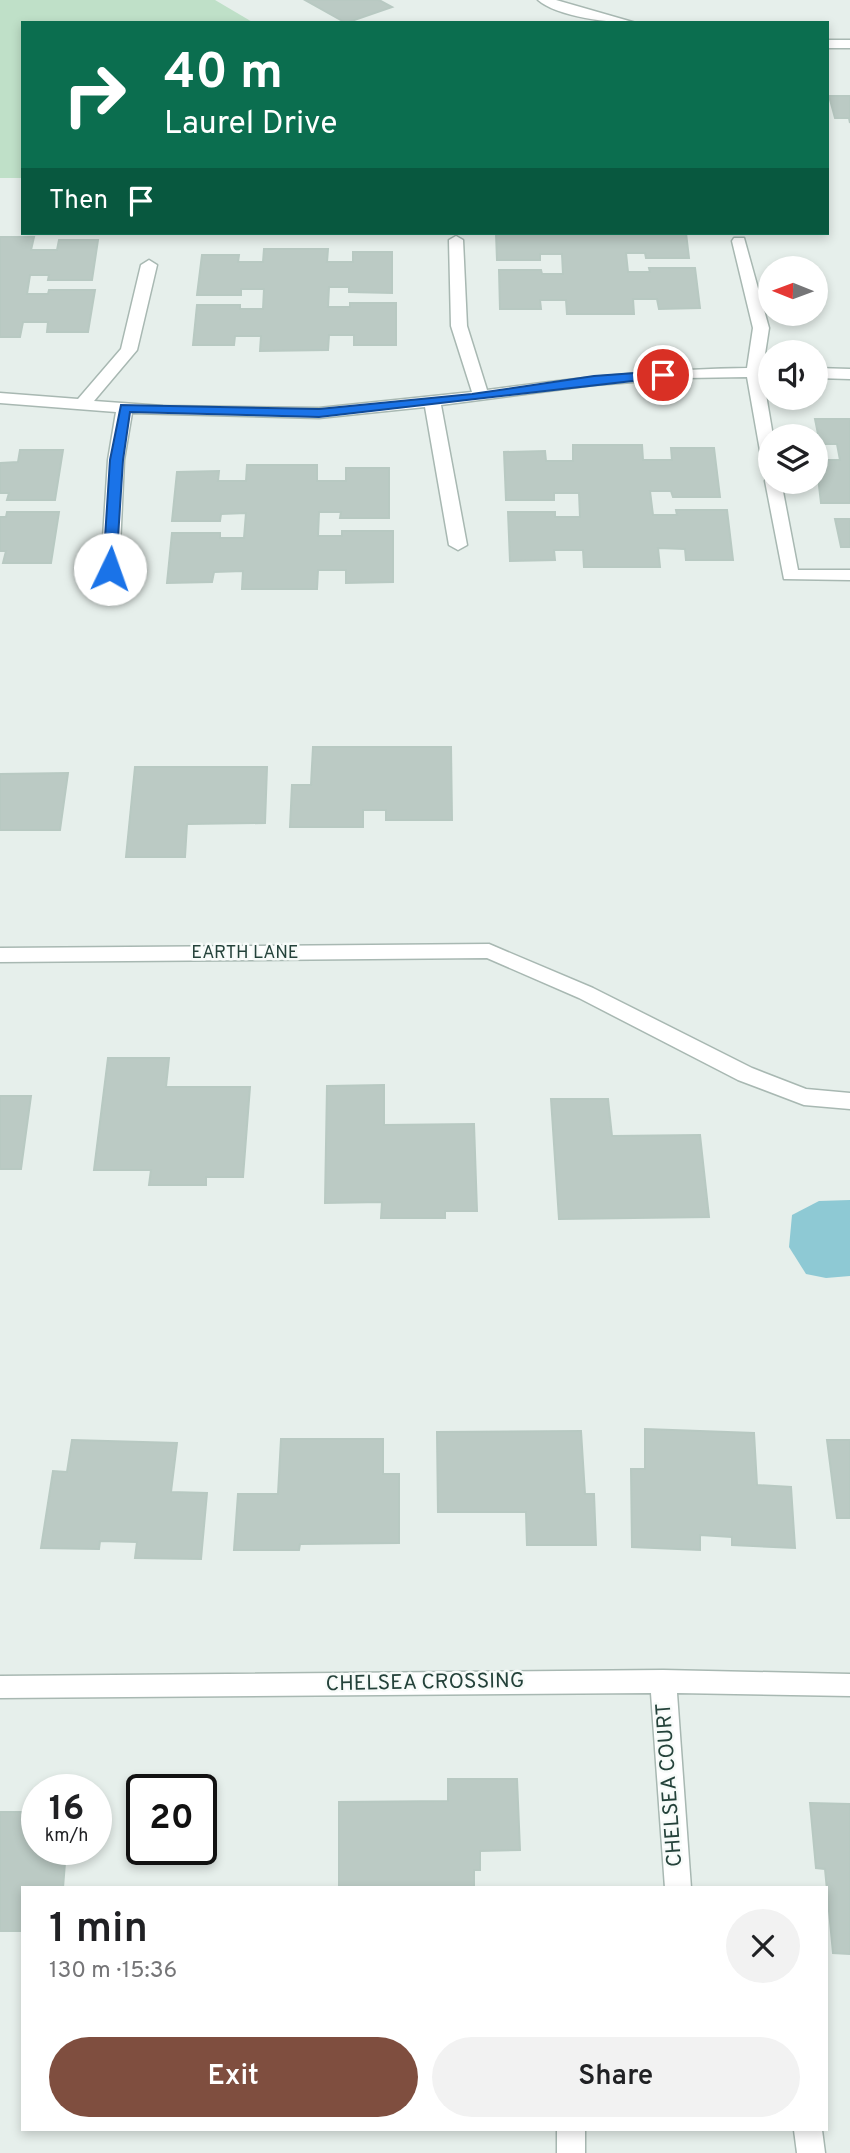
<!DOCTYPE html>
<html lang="en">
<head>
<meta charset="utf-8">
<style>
  :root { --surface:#fff; --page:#f2f2f2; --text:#202124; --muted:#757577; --accent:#7f4e3f }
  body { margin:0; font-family:Overpass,sans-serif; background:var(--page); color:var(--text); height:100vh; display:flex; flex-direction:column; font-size:26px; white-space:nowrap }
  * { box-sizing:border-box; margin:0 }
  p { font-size:23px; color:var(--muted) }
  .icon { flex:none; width:38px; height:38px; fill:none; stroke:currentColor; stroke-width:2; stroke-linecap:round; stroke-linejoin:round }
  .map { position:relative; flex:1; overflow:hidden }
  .side { position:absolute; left:21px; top:1886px; width:807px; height:245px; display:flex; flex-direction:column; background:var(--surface); border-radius:0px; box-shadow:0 4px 10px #0003 }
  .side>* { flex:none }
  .guide { position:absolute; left:21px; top:21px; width:808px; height:214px; border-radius:0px; box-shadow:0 4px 10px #0003; background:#0b6e4f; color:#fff; overflow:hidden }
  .needle { width:46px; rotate:271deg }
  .fabs { position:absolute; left:758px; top:256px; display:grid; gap:14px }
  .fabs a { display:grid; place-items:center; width:70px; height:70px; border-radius:50%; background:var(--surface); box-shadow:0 4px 10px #0003; font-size:35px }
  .speed { position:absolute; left:21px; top:1774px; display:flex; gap:14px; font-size:35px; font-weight:700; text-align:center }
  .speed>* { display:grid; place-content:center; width:91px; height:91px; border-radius:50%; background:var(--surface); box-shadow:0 4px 10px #0003; line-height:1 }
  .speed small { font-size:18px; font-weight:400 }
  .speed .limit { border:4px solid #111; border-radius:10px; background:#fff; color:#111 }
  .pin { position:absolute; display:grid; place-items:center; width:60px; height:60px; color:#fff; margin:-30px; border:4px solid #fff; border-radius:50%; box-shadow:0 2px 7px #0007 }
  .me { position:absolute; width:77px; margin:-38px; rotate:3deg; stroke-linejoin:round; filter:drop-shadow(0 0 5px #0008) }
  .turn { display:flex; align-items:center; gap:24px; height:147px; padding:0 28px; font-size:32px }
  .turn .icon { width:91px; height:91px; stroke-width:2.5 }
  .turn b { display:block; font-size:49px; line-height:60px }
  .then { display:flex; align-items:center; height:66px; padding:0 28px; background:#0003; gap:14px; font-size:26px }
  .round { display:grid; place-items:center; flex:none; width:74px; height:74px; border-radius:37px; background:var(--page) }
  .overview { display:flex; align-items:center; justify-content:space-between; height:119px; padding:0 28px }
  h1 { font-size:42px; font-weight:600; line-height:52px }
  .button { display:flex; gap:14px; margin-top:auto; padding:14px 28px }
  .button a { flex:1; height:80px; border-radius:42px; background:var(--accent); color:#fff; font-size:28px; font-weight:600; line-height:80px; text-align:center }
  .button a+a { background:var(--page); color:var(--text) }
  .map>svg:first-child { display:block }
</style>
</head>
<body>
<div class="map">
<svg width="850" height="2153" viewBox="0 0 850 2153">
  <rect width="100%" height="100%" fill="#e6efeb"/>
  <polygon fill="#bfe0c8" points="0,0 215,0 254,23 23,23 23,178 0,178"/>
  <polygon fill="#8ec9d4" points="850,1200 850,1276 826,1278 806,1274 789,1247 792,1215 819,1201"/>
  <g fill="#bbcac4" stroke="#b8c9c2" stroke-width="2">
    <polygon points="305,0 379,0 392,7 346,23"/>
    <polygon points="829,96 850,96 850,123 849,118 835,118"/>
    <polygon points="496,233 686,233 689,258 646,258 645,253 626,253 628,272 650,272 649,268 695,268 700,308 659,309 657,299 633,299 634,314 567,314 566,300 540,300 541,309 500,309 499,270 541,270 542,274 563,274 562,254 540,254 540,260 497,260"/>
    <polygon points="0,237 34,237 31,250 57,250 59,240 98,240 92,280 48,280 49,275 30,275 27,294 48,294 49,290 95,290 88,332 47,332 48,322 23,322 20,337 0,337"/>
    <polygon points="264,249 328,249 327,262 353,262 353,252 392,252 392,293 349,292 349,287 329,287 328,307 350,307 350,303 396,303 396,345 354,345 354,335 329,335 328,350 260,351 261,336 235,336 234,345 193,345 197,305 240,305 240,309 263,309 264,289 241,289 241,295 197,295 202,255 239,255 238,262 263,262"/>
    <polygon points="815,419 850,419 850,503 821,503 816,460 840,460 837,444 820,444"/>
    <polygon points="573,445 642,445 643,460 672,460 671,448 714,448 720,497 673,497 671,491 650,491 653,515 677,515 676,510 727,510 733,560 686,560 685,549 658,548 660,567 584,567 583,550 554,550 555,560 510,561 508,512 555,512 555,517 580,517 579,493 554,493 554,500 506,500 504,452 545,451 546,461 573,461"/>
    <polygon points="20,450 63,450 55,500 7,500 9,493 0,493 0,463 18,462"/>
    <polygon points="247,465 317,465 317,481 346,481 346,468 389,468 389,518 340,518 341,512 319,512 318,536 342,536 342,531 393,531 393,582 346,583 346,570 318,570 317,589 242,589 243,571 214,572 212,582 167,583 172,533 220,533 220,538 244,538 246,513 221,514 220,521 172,521 177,472 219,471 218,481 246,481"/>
    <polygon points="7,512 59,512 51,563 3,563 6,551 0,551 0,517 6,517"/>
    <polygon points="835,519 850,519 850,547 841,547"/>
    <polygon points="313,747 451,747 452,820 386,820 386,810 363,810 363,827 290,827 292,785 311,785"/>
    <polygon points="135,767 267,767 265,823 187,824 185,857 126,857"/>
    <polygon points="68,773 60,830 0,830 0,774"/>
    <polygon points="108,1058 169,1058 166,1087 250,1087 243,1177 206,1177 206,1185 149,1185 151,1170 94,1170"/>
    <polygon points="384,1085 384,1125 474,1124 477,1211 445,1211 445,1218 381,1218 382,1202 325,1203 327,1086"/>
    <polygon points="0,1096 31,1096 21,1169 0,1169"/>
    <polygon points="551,1099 608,1099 612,1136 700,1135 709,1217 559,1219"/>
    <polygon points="645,1429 754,1433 757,1485 791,1487 795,1548 732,1545 732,1537 700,1535 700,1550 632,1547 631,1469 645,1469"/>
    <polygon points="581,1431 585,1494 594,1494 596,1545 527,1545 526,1512 438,1512 437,1432"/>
    <polygon points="281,1439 383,1439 383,1474 399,1474 399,1543 300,1544 299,1550 234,1550 238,1494 278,1494"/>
    <polygon points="72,1440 177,1443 171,1492 207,1493 201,1559 135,1558 137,1542 100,1541 99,1549 41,1548 53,1471 67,1472"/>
    <polygon points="827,1440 850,1440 850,1518 837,1518"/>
    <polygon points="448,1779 517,1779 520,1850 480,1851 480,1870 474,1870 474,1888 339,1888 339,1802 448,1801"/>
    <polygon points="810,1803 850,1804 850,1954 833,1953 825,1869 816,1868"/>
    <polygon points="0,1812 37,1812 37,1850 66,1850 63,1888 23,1888 23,1931 0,1931"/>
  </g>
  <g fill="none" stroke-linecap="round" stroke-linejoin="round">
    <g stroke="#a8b8b2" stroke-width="3">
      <g id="minor">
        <path d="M538,0H556L636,23C612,23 557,17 538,0Z"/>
        <rect x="828" y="40" width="22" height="8"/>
        <path d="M456,236L463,240L467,326L487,390C574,378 659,369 747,368L753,328L732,241L734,238H744L769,328L763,367H770V377H763L773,436H770V467L762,462L747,377L686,378L594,385L441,405L467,545L458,550L449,545L425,407L319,418L132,413L124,460L119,569L116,573H104L101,569L108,460L116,412L0,403V393L78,399L121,349L141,265L149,260L157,265L137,350L94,401L163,406L319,408L472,392L451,326L449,240Z"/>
        <polygon points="816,368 850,369 850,379 816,378"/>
        <polygon points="767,477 770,477 770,481 781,481 798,570 850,570 850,580 784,579 765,481"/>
        <polygon points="489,944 593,988 752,1068 806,1089 850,1093 850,1109 804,1105 738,1080 579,998 487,958 0,962 0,948"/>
        <polygon points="663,1670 850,1674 850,1696 677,1693 691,1888 665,1888 651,1693 0,1698 0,1676"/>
        <rect x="557" y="2130" width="28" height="23"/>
        <polygon points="794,2130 822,2130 825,2153 797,2153"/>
      </g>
    </g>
    <use href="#minor" fill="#fff" fill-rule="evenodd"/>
  </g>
  <polygon fill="#1a73e8" stroke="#114b97" stroke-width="2" points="663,371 667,372 667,377 319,417 130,412 123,460 116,569 110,573 103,569 110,460 121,405 319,409 472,394 594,376"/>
  <g text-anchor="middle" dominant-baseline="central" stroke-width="5" stroke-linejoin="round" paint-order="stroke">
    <g font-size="18" fill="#24423a" stroke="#f7fbf9">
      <text x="245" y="953">EARTH LANE</text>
    </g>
    <g font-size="21" fill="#24423a" stroke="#f7fbf9">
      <text transform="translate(425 1683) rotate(-1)">CHELSEA CROSSING</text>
      <text transform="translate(670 1785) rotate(-94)">CHELSEA COURT</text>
    </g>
  </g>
</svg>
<div class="fabs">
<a><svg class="needle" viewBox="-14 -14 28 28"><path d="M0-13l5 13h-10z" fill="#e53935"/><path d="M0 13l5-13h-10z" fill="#757577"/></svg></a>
<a><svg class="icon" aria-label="sound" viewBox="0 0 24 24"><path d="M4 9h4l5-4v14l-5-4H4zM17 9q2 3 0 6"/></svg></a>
<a><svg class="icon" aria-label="layers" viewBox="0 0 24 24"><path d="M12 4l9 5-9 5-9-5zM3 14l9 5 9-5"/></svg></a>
</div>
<div class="speed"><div>16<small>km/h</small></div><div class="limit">20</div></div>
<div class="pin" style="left:663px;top:375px;background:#d93025"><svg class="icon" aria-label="arrive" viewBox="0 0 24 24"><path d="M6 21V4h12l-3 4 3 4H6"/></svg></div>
<svg class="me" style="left:110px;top:569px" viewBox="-20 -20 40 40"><circle r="19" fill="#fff"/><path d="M0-13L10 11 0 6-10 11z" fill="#1a73e8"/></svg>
<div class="guide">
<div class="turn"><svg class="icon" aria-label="right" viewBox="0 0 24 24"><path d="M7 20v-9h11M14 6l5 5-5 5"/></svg><div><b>40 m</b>Laurel Drive</div></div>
<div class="then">Then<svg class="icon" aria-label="arrive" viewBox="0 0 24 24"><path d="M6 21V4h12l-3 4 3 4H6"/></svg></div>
</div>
<section class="side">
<div class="overview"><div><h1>1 min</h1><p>130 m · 15:36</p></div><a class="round"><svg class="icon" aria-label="close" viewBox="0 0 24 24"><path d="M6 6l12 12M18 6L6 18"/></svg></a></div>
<div class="button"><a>Exit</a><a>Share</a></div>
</section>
</div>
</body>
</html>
